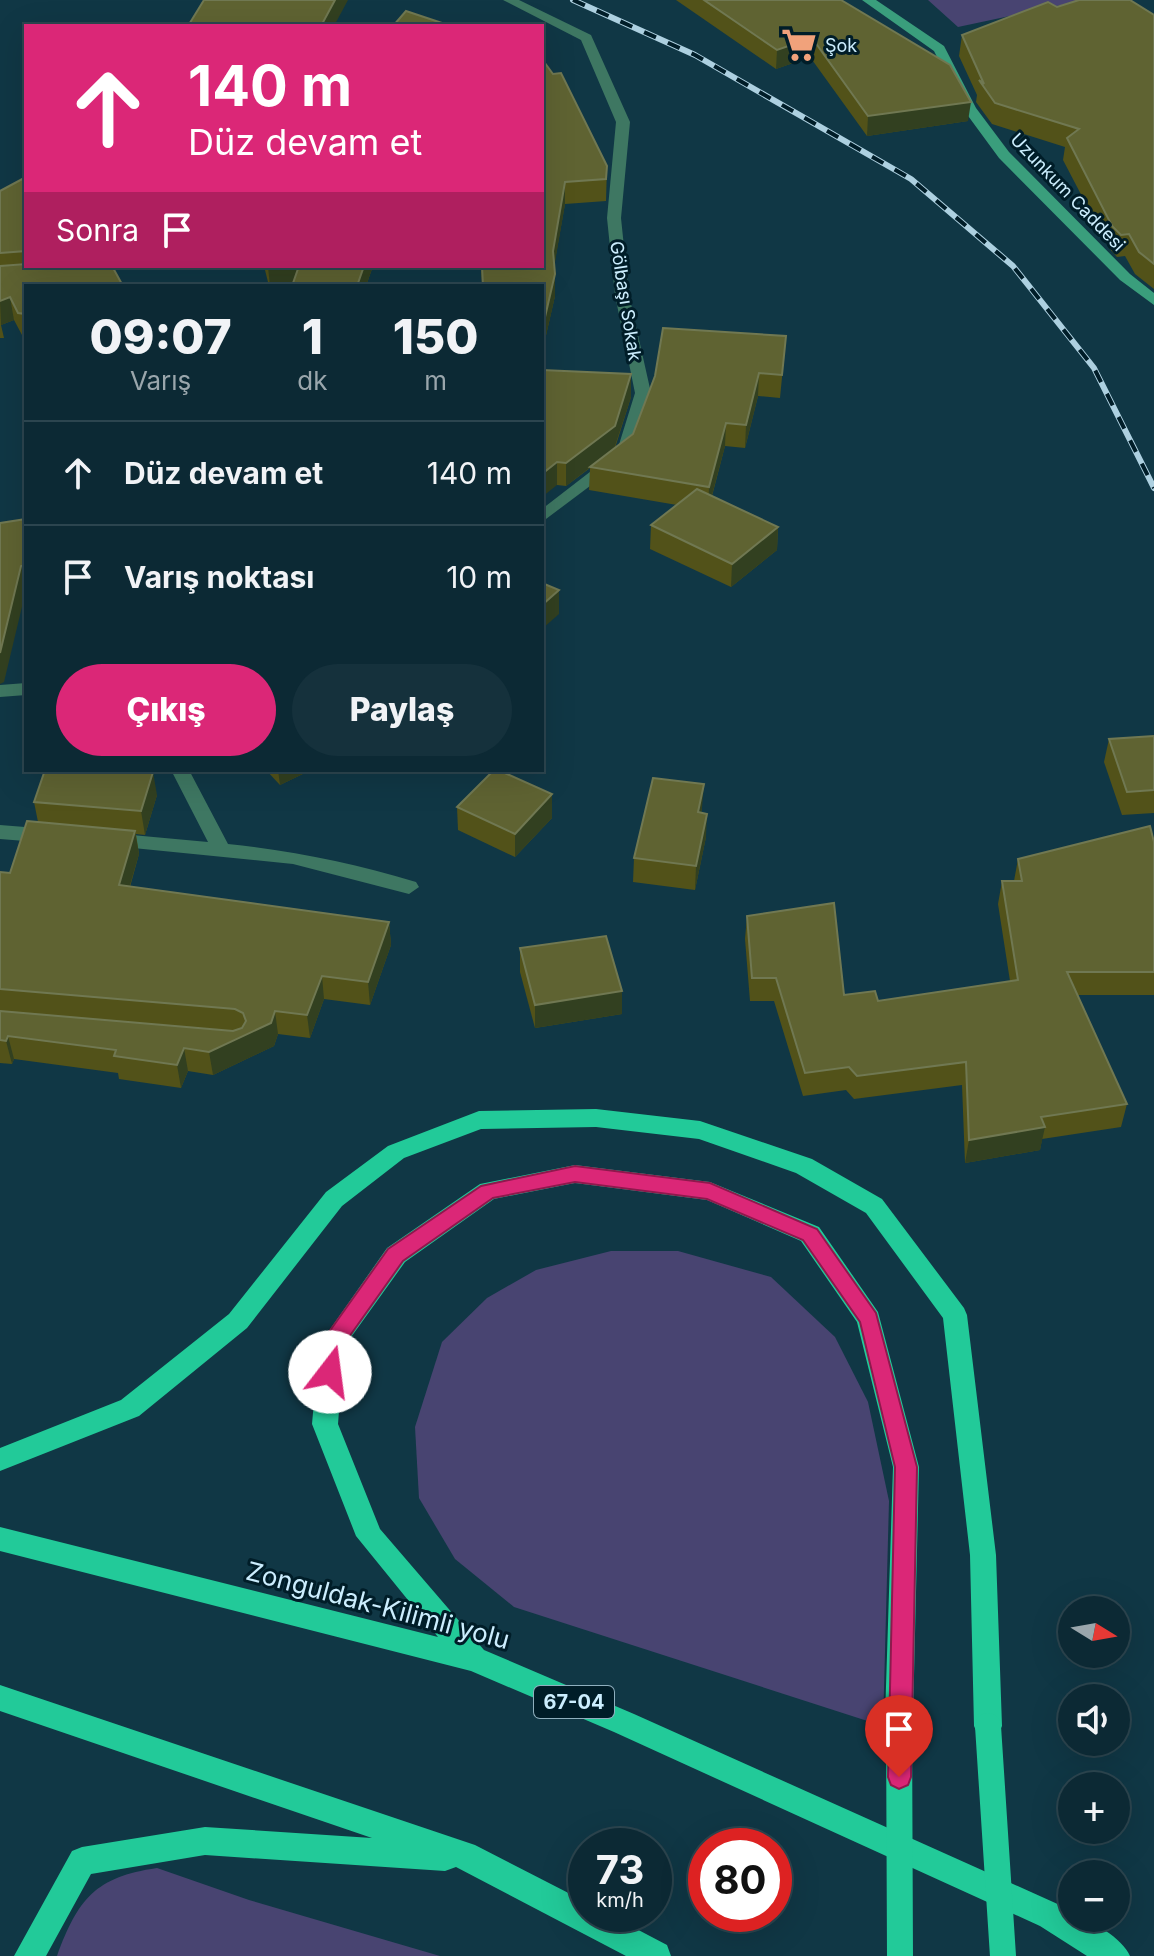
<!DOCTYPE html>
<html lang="tr">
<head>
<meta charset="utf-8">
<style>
  :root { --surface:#0c2934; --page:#15313c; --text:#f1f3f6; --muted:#9aa6ac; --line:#2c454f; --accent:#db2777 }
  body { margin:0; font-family:Inter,sans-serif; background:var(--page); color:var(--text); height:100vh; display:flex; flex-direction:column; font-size:30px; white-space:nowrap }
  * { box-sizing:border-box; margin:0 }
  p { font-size:26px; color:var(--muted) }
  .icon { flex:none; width:44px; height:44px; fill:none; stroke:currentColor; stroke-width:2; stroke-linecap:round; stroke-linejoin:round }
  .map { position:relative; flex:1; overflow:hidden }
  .details { position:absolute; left:24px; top:284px; width:520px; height:488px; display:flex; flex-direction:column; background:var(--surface); border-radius:0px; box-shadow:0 8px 32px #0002,0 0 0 2px var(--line) }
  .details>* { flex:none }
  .hud { position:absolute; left:24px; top:24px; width:520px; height:244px; border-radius:0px; box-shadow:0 8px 32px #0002,0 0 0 2px var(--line); background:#db2777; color:#fff; overflow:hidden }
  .needle { width:52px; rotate:101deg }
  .controls { position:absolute; left:1058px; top:1596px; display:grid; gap:16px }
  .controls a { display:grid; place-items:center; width:72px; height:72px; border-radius:50%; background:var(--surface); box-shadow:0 8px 32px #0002,0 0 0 2px var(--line); font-size:40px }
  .speed { position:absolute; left:568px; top:1828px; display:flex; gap:16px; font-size:40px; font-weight:700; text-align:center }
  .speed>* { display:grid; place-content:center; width:104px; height:104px; border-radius:50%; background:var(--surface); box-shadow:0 8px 32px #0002,0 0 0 2px var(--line); line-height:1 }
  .speed small { font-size:20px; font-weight:400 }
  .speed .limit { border:12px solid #d22; background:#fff; color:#111 }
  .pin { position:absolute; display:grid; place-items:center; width:68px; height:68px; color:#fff; margin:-82px -34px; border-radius:50% 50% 50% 0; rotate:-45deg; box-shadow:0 0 8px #0007 }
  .pin .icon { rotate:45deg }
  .me { position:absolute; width:88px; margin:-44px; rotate:15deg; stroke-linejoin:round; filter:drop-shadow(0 0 6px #0008) }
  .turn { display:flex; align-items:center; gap:28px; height:168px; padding:0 32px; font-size:36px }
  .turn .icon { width:104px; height:104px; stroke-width:2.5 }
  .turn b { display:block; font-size:56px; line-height:68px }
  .then { display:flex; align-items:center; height:76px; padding:0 32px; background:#0003; gap:16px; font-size:30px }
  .eta { display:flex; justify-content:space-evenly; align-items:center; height:136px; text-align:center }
  .eta b { font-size:48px; font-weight:800; line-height:56px }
  .primary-button { display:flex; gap:16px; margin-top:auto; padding:16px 32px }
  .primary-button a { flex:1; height:92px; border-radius:48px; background:var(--accent); color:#fff; font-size:32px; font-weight:800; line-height:92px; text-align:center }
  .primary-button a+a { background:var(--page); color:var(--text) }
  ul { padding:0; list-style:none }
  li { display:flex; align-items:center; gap:24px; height:104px; padding:0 32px; border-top:2px solid var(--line) }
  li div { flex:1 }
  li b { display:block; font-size:30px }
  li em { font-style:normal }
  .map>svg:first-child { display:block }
</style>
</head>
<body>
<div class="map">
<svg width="1154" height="1956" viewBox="0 0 1154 1956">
  <rect width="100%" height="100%" fill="#103745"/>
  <g fill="#484471">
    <polygon points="928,0 1085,0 958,27"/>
    <polygon points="611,1251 678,1251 771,1277 835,1337 868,1402 889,1501 883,1726 514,1607 455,1559 419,1498 415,1427 442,1342 487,1298 536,1270"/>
    <path d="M157,1868L249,1900L440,1956H57C78,1899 95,1877 157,1868Z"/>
  </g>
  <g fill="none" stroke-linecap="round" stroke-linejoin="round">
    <g fill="#3e7762" fill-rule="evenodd">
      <polygon points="503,0 519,0 591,35 630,122 621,218 629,295 651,393 630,456 542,522 542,509 617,451 635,393 615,295 607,218 616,122 581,40"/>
      <polygon points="26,683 26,695 0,697 0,685"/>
      <path d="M171,770H189L228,844C295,851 352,863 416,882L419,887L409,894L293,864L103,845L101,840L103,835L110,833L208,842Z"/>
      <polygon points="0,825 50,829 59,836 50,843 0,839"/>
    </g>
    <polygon fill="#3a9e7c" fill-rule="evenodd" points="862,0 876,0 944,46 976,108 1009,152 1130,274 1154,293 1154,305 1120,280 999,158 963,109 934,51"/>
    <g fill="#22ca99" fill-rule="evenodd">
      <polygon points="596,1109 700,1121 812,1159 882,1199 964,1308 967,1315 996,1555 1002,1726 998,1735 988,1739 978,1735 974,1726 970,1555 943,1318 866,1213 796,1173 699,1139 596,1127 481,1129 404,1158 342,1206 247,1328 139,1416 0,1471 0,1448 121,1400 229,1314 326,1192 388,1146 479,1111"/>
      <path d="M575,1165L710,1182L819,1227L878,1312L919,1467L913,1718L909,1727L899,1731L889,1727L885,1718L893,1467L857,1322L801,1241L707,1200L575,1183L494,1199L405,1262L344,1347L338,1424L380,1529L484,1650L634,1714L1062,1906L1072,1912V1918C1091,1918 1123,1939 1130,1956H1087L1040,1926L614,1732L471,1671L0,1551V1527L438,1637L356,1536L312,1424L319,1345L387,1248L480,1184Z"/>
      <polygon points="0,1685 475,1845 586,1902 586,1914 608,1914 667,1945 671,1956 626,1956 456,1867 445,1871 205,1855 91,1874 46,1956 14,1956 72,1851 82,1847 205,1827 372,1838 0,1711"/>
    </g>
    <g stroke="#add0e0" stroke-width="6">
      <polyline id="rail" points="573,0 695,55 911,179 1013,266 1094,368 1154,488"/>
    </g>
    <use href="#rail" stroke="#001d28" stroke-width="4" stroke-dasharray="13" stroke-linecap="butt"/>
    <g stroke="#22ca99" stroke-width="26">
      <polyline points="899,1718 900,1956"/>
      <polyline points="988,1726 1003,1956"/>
    </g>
  </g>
  <g fill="#525219">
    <polygon points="676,0 841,0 968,121 867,136 810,57 776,69"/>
    <polygon points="1057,7 1154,15 1154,289 1135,274 1125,256 1117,257 1109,248 1063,160 1065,147 992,124 976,102 977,95 959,56 962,35"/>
    <polygon points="542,59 607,166 606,201 565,204 554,266 555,296 542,353 542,286 482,286 481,266 542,266"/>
    <polygon points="26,177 26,336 22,335 14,320 1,325 4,338 0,338 0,191"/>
    <polygon points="264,266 373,266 366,286 269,286"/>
    <polygon points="786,336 780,398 758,396 745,448 725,446 712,496 778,527 777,550 731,587 650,549 651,525 677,505 589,490 590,468 566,486 557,485 542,370 631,374 631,397 615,448"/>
    <polygon points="1154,736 1154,813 1122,815 1104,762 1109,739"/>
    <polygon points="266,770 311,770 280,785"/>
    <polygon points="552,794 552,818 515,857 458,830 457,807"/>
    <polygon points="157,795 145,835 136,834 139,854 130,887 389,922 391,945 370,1005 324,999 310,1038 278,1034 274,1046 213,1075 188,1071 181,1088 119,1079 118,1073 14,1059 12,1064 0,1063 0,872 10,873 38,822 34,802"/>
    <polygon points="702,808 701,813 706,837 695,890 633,882 634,858"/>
    <polygon points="1154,842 1154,995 1078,995 1127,1104 1121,1127 1042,1139 1040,1150 965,1163 962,1085 854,1099 846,1090 803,1096 774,1001 750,1001 745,939 747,916 844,995 878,1001 1010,981 998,904 1002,881 1014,881 1018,859"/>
    <polygon points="520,948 622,1014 535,1028 520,972"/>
  </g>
  <g fill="#324020">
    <polygon points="335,0 348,0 334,26 321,26"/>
    <polygon points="812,38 810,57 776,69 777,50"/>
    <polygon points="971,102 968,121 867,136 868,116"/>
    <polygon points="565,182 565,204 553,274 553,251"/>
    <polygon points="300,266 295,286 270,286 268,267"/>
    <polygon points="364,266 373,266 366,286 357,286"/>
    <polygon points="555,274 555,296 542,353 542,330"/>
    <polygon points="10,297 14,320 1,325 0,301"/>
    <polygon points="759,373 758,396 745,448 746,425"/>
    <polygon points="631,374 631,397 614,449 566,486 566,463"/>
    <polygon points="726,423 725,446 708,510 709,487"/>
    <polygon points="557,462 557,485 542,497 542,474"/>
    <polygon points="778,527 777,550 731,587 732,564"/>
    <polygon points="26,565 26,590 4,682 0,684 0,653 21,566"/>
    <polygon points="559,590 559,614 542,629 542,605"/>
    <polygon points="278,770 311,770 280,785"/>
    <polygon points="153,772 157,795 145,835 141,811"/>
    <polygon points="704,784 702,808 697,836 698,812"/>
    <polygon points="552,794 552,818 515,857 515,834"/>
    <polygon points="707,814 706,837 695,890 696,866"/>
    <polygon points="135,831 139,854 123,909 119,885"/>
    <polygon points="389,922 391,945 370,1005 368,982"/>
    <polygon points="322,976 324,999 310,1038 307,1015"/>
    <polygon points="622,991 622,1014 535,1028 535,1005"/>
    <polygon points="275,1011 278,1034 274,1046 213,1075 209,1052"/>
    <polygon points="8,1036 14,1059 12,1064 6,1041"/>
    <polygon points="184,1048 188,1071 181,1088 177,1065"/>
    <polygon points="1045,1127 1040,1150 965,1163 969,1140"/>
  </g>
  <g fill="#5f6332" stroke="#707852" stroke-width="2">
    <polygon points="204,0 335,0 321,26 188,26"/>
    <polygon points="704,0 841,0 950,65 971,102 868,116 812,38 777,50"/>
    <polygon points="1079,0 1130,0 1154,15 1154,264 1139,252 1129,234 1121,235 1112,226 1067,138 1079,129 995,103 979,80 984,84 962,35 1048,2 1057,7"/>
    <polygon points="406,11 451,26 393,26"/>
    <polygon points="542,59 553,74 561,73 607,166 606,179 565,182 553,251 555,274 542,330 542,286 483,286 482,266 542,266"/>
    <polygon points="26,177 26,251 0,253 0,191"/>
    <polygon points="26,264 26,266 112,266 123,286 26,286 26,314 18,313 10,297 0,301 0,266"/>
    <polygon points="299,266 364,266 357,286 292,286"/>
    <polygon points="663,328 786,336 782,375 759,373 746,425 726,423 709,487 590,467 633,434 655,376"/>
    <polygon points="542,370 631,374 615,426 566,463 557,462 542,474"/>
    <polygon points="697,489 778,527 732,564 651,525"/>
    <polygon points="26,519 26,565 21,566 0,653 0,523"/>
    <polygon points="542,583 559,590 542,605"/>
    <polygon points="1154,736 1154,790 1127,792 1109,739"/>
    <polygon points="45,770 117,770 153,772 141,811 34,802"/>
    <polygon points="494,770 498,770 552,794 515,834 457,807"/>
    <polygon points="653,778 704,784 698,812 707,814 696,866 634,858"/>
    <polygon points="27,821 135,831 119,885 389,922 368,982 322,976 307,1015 275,1011 271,1023 209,1052 184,1048 177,1065 114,1056 116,1050 8,1036 6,1041 0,1040 0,1011 233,1031 242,1028 246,1021 243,1013 235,1009 0,989 0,872 10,873"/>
    <polygon points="1150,826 1154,842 1154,972 1067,972 1127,1104 1041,1117 1045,1127 969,1140 966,1062 857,1076 849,1067 805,1073 776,978 752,978 747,916 834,903 844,995 875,991 878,1001 1018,980 1002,881 1022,881 1018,859"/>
    <polygon points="606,936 622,991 535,1005 520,948"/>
  </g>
  <polygon fill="#db2777" stroke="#8e194d" stroke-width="2" points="575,1166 710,1183 817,1229 876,1313 917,1467 911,1777 908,1785 899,1789 891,1785 888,1777 895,1467 860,1322 803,1240 707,1199 575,1182 493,1198 403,1261 342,1347 337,1378 330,1380 322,1378 319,1372 324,1339 388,1249 481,1186"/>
  <defs>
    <g id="supermarket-bare" transform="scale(2.76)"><path d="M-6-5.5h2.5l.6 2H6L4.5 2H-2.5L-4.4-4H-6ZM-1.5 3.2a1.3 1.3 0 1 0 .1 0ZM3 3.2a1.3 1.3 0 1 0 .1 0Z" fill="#f1a27b" stroke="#001d28" stroke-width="2.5" paint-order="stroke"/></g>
  </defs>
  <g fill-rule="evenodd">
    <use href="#supermarket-bare" x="799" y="45"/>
  </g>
  <g text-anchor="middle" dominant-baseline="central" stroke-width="6" stroke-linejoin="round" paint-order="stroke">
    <g font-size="18" fill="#cceefe" stroke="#001d28" text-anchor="start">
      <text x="825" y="45">Şok</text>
    </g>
    <g font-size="18" fill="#cceefe" stroke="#001d28">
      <text transform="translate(1068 192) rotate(46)">Uzunkum Caddesi</text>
      <text transform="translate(626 301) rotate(81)">Gölbaşı Sokak</text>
    </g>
    <rect fill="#001d28" stroke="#8fafbe" stroke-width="2" x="534" y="1686" width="80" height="32" rx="6"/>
    <g font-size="20" font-weight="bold" fill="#cceefe">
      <text x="574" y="1702">67-04</text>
    </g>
    <g font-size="26" fill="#cceefe" stroke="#001d28">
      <text transform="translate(378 1605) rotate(15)">Zonguldak-Kilimli yolu</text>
    </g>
  </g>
</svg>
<div class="controls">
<a><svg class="needle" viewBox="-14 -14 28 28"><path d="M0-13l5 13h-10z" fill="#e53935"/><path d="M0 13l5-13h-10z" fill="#9aa6ac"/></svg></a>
<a><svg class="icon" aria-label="sound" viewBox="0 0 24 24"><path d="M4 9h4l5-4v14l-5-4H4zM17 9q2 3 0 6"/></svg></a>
<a>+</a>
<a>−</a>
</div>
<div class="speed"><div>73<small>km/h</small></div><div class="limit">80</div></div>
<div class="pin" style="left:899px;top:1777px;background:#d93025"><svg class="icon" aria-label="arrive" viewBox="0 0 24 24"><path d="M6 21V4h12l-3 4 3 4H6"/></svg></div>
<svg class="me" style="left:330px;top:1372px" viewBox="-20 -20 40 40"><circle r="19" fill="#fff"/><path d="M0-13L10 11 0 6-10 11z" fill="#db2777"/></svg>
<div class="hud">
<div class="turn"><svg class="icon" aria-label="ahead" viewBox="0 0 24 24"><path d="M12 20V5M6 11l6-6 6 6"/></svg><div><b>140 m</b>Düz devam et</div></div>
<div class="then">Sonra<svg class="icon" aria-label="arrive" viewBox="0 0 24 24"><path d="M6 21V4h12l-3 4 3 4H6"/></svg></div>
</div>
<section class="details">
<div class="eta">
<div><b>09:07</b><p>Varış</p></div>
<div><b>1</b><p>dk</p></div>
<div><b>150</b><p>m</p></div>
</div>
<ul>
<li><svg class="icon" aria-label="ahead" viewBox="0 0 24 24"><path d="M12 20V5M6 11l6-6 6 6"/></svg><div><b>Düz devam et</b></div><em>140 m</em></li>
<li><svg class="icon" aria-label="arrive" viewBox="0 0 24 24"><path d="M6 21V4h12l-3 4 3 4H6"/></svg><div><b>Varış noktası</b></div><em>10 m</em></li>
</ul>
<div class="primary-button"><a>Çıkış</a><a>Paylaş</a></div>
</section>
</div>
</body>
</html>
